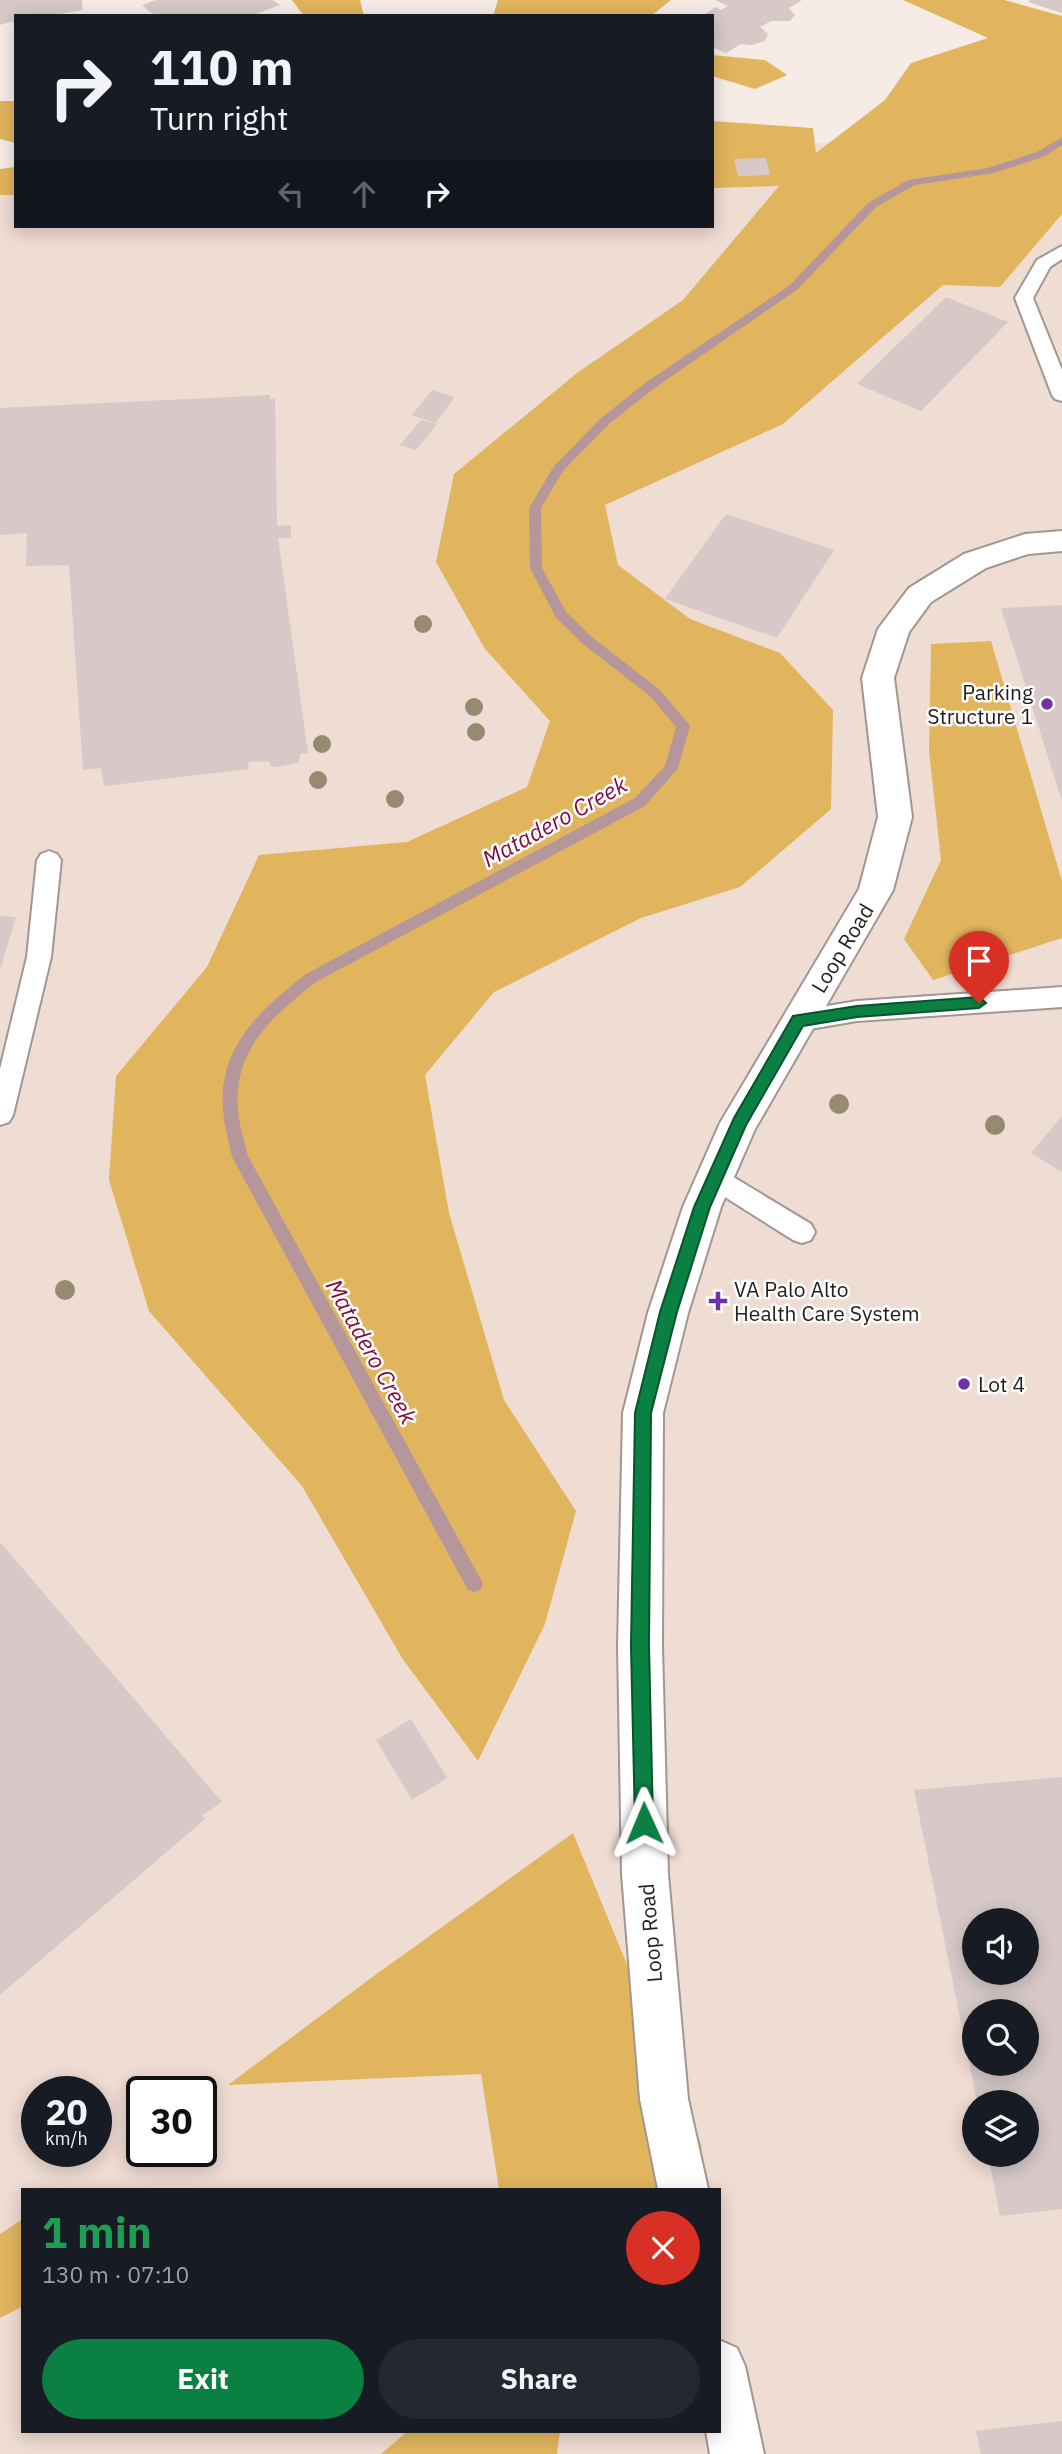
<!DOCTYPE html>
<html lang="en">
<head>
<meta charset="utf-8">
<style>
  :root { --surface:#171b24; --page:#242831; --text:#f1f3f6; --muted:#9ea1a6; --accent:#0b8043 }
  body { margin:0; font-family:"IBM Plex Sans",sans-serif; background:var(--page); color:var(--text); height:100vh; display:flex; flex-direction:column; font-size:26px; white-space:nowrap }
  * { box-sizing:border-box; margin:0 }
  p { font-size:23px; color:var(--muted) }
  .icon { flex:none; width:38px; height:38px; fill:none; stroke:currentColor; stroke-width:2; stroke-linecap:round; stroke-linejoin:round }
  .map { position:relative; flex:1; overflow:hidden }
  .drawer { position:absolute; left:21px; top:2188px; width:700px; height:245px; display:flex; flex-direction:column; background:var(--surface); border-radius:0px; box-shadow:0 4px 18px #0003 }
  .drawer>* { flex:none }
  .banner { position:absolute; left:14px; top:14px; width:700px; height:214px; border-radius:0px; box-shadow:0 4px 18px #0003; background:#171b24; color:var(--text); overflow:hidden }
  .tools { position:absolute; left:962px; top:1908px; display:grid; gap:14px }
  .tools a { display:grid; place-items:center; width:77px; height:77px; border-radius:50%; background:var(--surface); box-shadow:0 4px 18px #0003; font-size:35px }
  .speed { position:absolute; left:21px; top:2076px; display:flex; gap:14px; font-size:35px; font-weight:700; text-align:center }
  .speed>* { display:grid; place-content:center; width:91px; height:91px; border-radius:50%; background:var(--surface); box-shadow:0 4px 18px #0003; line-height:1 }
  .speed small { font-size:18px; font-weight:400 }
  .speed .limit { border:4px solid #111; border-radius:10px; background:#fff; color:#111 }
  .pin { position:absolute; display:grid; place-items:center; width:60px; height:60px; color:#fff; margin:-72px -30px; border-radius:50% 50% 50% 0; rotate:-45deg; box-shadow:0 0 7px #0007 }
  .pin .icon { rotate:45deg }
  .me { position:absolute; width:77px; margin:-38px; rotate:359deg; stroke-linejoin:round; filter:drop-shadow(0 0 5px #0008) }
  .turn { display:flex; align-items:center; gap:24px; height:147px; padding:0 21px; font-size:32px }
  .turn .icon { width:91px; height:91px; stroke-width:2.5 }
  .turn b { display:block; font-size:49px; line-height:60px }
  .lanes { display:flex; align-items:center; height:66px; padding:0 21px; background:#0003; justify-content:center; gap:35px; direction:ltr }
  .lanes .off { opacity:.35 }
  .round { display:grid; place-items:center; flex:none; width:74px; height:74px; border-radius:37px; background:var(--page) }
  .summary { display:flex; align-items:center; justify-content:space-between; height:119px; padding:0 21px }
  h1 { font-size:42px; font-weight:800; line-height:52px; color:#1e9e55 }
  .primary-button { display:flex; gap:14px; margin-top:auto; padding:14px 21px }
  .primary-button a { flex:1; height:80px; border-radius:42px; background:var(--accent); color:#fff; font-size:28px; font-weight:800; line-height:80px; text-align:center }
  .primary-button a+a { background:var(--page); color:var(--text) }
  .map>svg:first-child { display:block }
</style>
</head>
<body>
<div class="map">
<svg width="1062" height="2454" viewBox="0 0 1062 2454">
  <rect width="100%" height="100%" fill="#f7ebe6"/>
  <path fill="#efdcd3" fill-rule="evenodd" d="M1062,128V2454H0V195L16,194V226H712V150ZM975,1920H1027V1972H975ZM975,2011H1027V2063H975ZM37,2091H96V2151H37ZM142,2091H201V2151H142ZM975,2102H1027V2154H975ZM23,2189H719V2431H23Z"/>
  <g fill="#e1b55e">
    <polygon points="292,0 360,0 364,16 304,16"/>
    <polygon points="498,0 671,0 651,16 493,16"/>
    <polygon points="903,0 1004,0 1062,16 1062,214 1000,287 943,285 783,424 605,505 618,565 690,619 780,653 833,710 831,809 740,887 641,918 494,992 425,1075 449,1213 504,1400 576,1511 545,1624 478,1761 402,1658 302,1486 149,1311 109,1180 116,1076 207,967 259,855 407,842 527,787 550,721 485,649 436,562 454,474 577,373 683,300 779,186 712,188 712,121 813,128 816,153 885,100 911,63 988,38"/>
    <polygon points="712,55 765,60 787,75 755,89 712,76"/>
    <polygon points="0,101 16,101 16,143 0,139"/>
    <polygon points="16,167 16,195 0,195 0,169"/>
    <polygon points="991,641 1062,881 1062,938 933,980 904,939 941,860 929,751 931,644"/>
    <polygon points="573,1833 702,2147 657,2189 499,2189 481,2074 228,2085 371,1978"/>
    <polygon points="23,2219 23,2306 0,2318 0,2234"/>
    <polygon points="408,2431 560,2431 557,2454 381,2454"/>
  </g>
  <g fill="none" stroke-linecap="round" stroke-linejoin="round">
    <path fill="#b4969b" fill-rule="evenodd" d="M1062,137V145L1045,156L994,173L915,185L876,207L798,289L656,387L609,424L563,471L541,508L542,568L566,612L593,638L660,690L688,723L690,726L678,768L645,806L316,982C273,1016 233,1049 238,1109C239,1125 244,1140 248,1156L480,1578L483,1584L480,1590L474,1592L468,1590L232,1157C229,1141 224,1126 223,1109C218,1047 261,1009 306,974L635,798L665,766L676,727L650,696L583,644L556,618L530,568L529,508L554,466L601,418L648,381L790,285L868,203L908,180L988,168L1037,152Z"/>
  </g>
  <g fill="#d6c9c8" fill-rule="evenodd">
    <polygon points="0,0 82,0 83,10 48,16 16,16 15,29 13,21 0,25"/>
    <polygon points="156,0 273,0 280,5 251,16 155,16 142,5"/>
    <polygon points="715,0 802,0 789,8 795,15 790,21 771,21 760,27 768,34 765,41 752,45 741,44 726,53 712,47 712,16 701,16 716,7 721,10 728,6"/>
    <polygon points="1030,0 1062,0 1062,13 1028,2"/>
    <polygon points="766,158 770,175 738,176 734,159"/>
    <polygon points="946,297 1008,322 921,411 857,384"/>
    <polygon points="432,390 455,397 435,423 412,415"/>
    <polygon points="270,395 270,399 275,399 277,526 291,525 291,538 278,538 308,753 301,753 298,763 275,767 271,766 269,761 248,762 249,769 104,786 101,768 83,770 69,565 26,566 27,533 0,535 0,408"/>
    <polygon points="421,420 437,424 416,450 400,445"/>
    <polygon points="726,514 834,550 777,638 665,599"/>
    <polygon points="1062,605 1062,798 1061,798 1001,608"/>
    <polygon points="0,916 16,917 1,967 0,967"/>
    <polygon points="1062,1116 1062,1172 1031,1153"/>
    <polygon points="0,1542 222,1802 202,1815 205,1819 0,1995"/>
    <polygon points="411,1719 447,1778 412,1800 376,1740"/>
    <path d="M1062,1777V2209L1000,2216L988,2154H1027V2102H977L914,1790ZM975,1920H1027V1972H975ZM975,2011H1027V2063H975Z"/>
    <polygon points="1062,2421 1062,2454 981,2454 976,2431"/>
  </g>
  <g fill="none" stroke-linecap="round" stroke-linejoin="round">
    <g stroke="#a19792" stroke-width="4">
      <g id="service">
        <polygon points="1062,246 1062,259 1050,267 1033,298 1062,370 1062,401 1055,399 1052,395 1015,298 1037,260"/>
        <polygon points="49,851 57,854 61,860 51,957 13,1115 9,1122 0,1125 0,1069 27,957 37,860 41,854"/>
        <polygon points="1062,987 1062,1007 857,1021 798,1031 789,1028 786,1021 789,1014 798,1011 857,1001"/>
        <polygon points="715,1166 811,1224 815,1232 811,1240 802,1243 793,1240 706,1185 702,1177 706,1169"/>
      </g>
    </g>
    <g stroke="#a19792" stroke-width="4">
      <g id="minor">
        <polygon points="1062,531 1062,551 1028,554 986,568 931,602 909,632 894,678 912,817 893,890 755,1129 721,1207 688,1313 663,1413 662,1646 668,1874 688,2099 708,2189 658,2189 640,2099 622,1874 618,1646 623,1413 648,1313 683,1207 720,1123 859,889 878,817 862,678 878,629 909,588 964,554 1025,534"/>
        <polygon points="719,2340 737,2348 745,2366 764,2454 710,2454 706,2431 719,2431"/>
      </g>
    </g>
    <use href="#service" fill="#fff" fill-rule="evenodd"/>
    <use href="#minor" fill="#fff" fill-rule="evenodd"/>
  </g>
  <g fill="#988971">
    <circle cx="423" cy="624" r="9"/>
    <circle cx="474" cy="707" r="9"/>
    <circle cx="476" cy="732" r="9"/>
    <circle cx="322" cy="744" r="9"/>
    <circle cx="318" cy="780" r="9"/>
    <circle cx="395" cy="799" r="9"/>
    <circle cx="839" cy="1104" r="10"/>
    <circle cx="995" cy="1125" r="10"/>
    <circle cx="65" cy="1290" r="10"/>
  </g>
  <polygon fill="#0b8043" stroke="#07532c" stroke-width="2" points="979,997 986,1003 979,1008 857,1017 803,1026 746,1125 710,1207 677,1312 651,1413 649,1646 653,1823 651,1830 644,1833 637,1830 635,1823 631,1646 635,1413 660,1312 694,1207 734,1118 793,1016 857,1006"/>
  <g fill="#7130a4" stroke="#fff" stroke-width="2.5">
    <circle cx="1047" cy="704" r="7"/>
    <path d="M714.5 1290.5h7v7h7v7h-7v7h-7v-7h-7v-7h7z"/>
    <circle cx="964" cy="1384" r="7"/>
  </g>
  <g text-anchor="middle" dominant-baseline="central" stroke-width="5" stroke-linejoin="round" paint-order="stroke">
    <g font-size="21" fill="#211d1b" stroke="#fff" text-anchor="start">
      <text x="1033" y="692" text-anchor="end">Parking<tspan x="1033" dy="24">Structure 1</tspan></text>
      <text x="734" y="1289">VA Palo Alto<tspan x="734" dy="24">Health Care System</tspan></text>
      <text x="978" y="1384">Lot 4</text>
    </g>
    <g font-size="21" fill="#211d1b" stroke="#fff">
      <text transform="translate(842 948) rotate(-59)">Loop Road</text>
      <text transform="translate(650 1933) rotate(-95)">Loop Road</text>
    </g>
    <g font-size="23" font-style="italic" fill="#7f093a" stroke="#fff">
      <text transform="translate(554 821) rotate(-29)">Matadero Creek</text>
      <text transform="translate(372 1351) rotate(61)">Matadero Creek</text>
    </g>
  </g>
</svg>
<div class="tools">
<a><svg class="icon" aria-label="sound" viewBox="0 0 24 24"><path d="M4 9h4l5-4v14l-5-4H4zM17 9q2 3 0 6"/></svg></a>
<a><svg class="icon" aria-label="search" viewBox="0 0 24 24"><circle cx="10" cy="10" r="6"/><path d="M15 15l6 6"/></svg></a>
<a><svg class="icon" aria-label="layers" viewBox="0 0 24 24"><path d="M12 4l9 5-9 5-9-5zM3 14l9 5 9-5"/></svg></a>
</div>
<div class="speed"><div>20<small>km/h</small></div><div class="limit">30</div></div>
<div class="pin" style="left:979px;top:1003px;background:#d93025"><svg class="icon" aria-label="arrive" viewBox="0 0 24 24"><path d="M6 21V4h12l-3 4 3 4H6"/></svg></div>
<svg class="me" style="left:644px;top:1823px" viewBox="-20 -20 40 40"><path d="M0-17L14 15 0 8-14 15z" fill="#0b8043" stroke="#fff" stroke-width="4"/></svg>
<div class="banner">
<div class="turn"><svg class="icon" aria-label="right" viewBox="0 0 24 24"><path d="M7 20v-9h11M14 6l5 5-5 5"/></svg><div><b>110 m</b>Turn right</div></div>
<div class="lanes"><svg class="icon off" aria-label="left" viewBox="0 0 24 24"><path d="M17 20v-9H6M10 6l-5 5 5 5"/></svg><svg class="icon off" aria-label="ahead" viewBox="0 0 24 24"><path d="M12 20V5M6 11l6-6 6 6"/></svg><svg class="icon" aria-label="right" viewBox="0 0 24 24"><path d="M7 20v-9h11M14 6l5 5-5 5"/></svg></div>
</div>
<section class="drawer">
<div class="summary"><div><h1>1 min</h1><p>130 m · 07:10</p></div><a class="round" style="background:#d93025;color:#fff"><svg class="icon" aria-label="close" viewBox="0 0 24 24"><path d="M6 6l12 12M18 6L6 18"/></svg></a></div>
<div class="primary-button"><a>Exit</a><a>Share</a></div>
</section>
</div>
</body>
</html>
